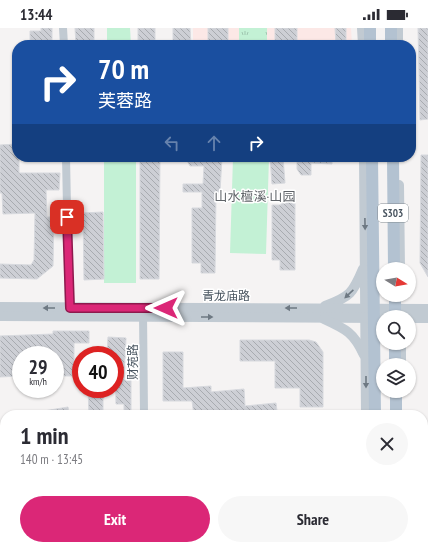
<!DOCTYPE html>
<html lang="en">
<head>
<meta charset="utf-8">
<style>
  :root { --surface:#fff; --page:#f7f7f7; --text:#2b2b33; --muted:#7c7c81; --accent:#db2777 }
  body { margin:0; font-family:"PT Sans Narrow","Noto Sans SC",sans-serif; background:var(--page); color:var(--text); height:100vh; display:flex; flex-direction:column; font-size:15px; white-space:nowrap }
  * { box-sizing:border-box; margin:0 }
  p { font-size:13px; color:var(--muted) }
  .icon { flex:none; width:22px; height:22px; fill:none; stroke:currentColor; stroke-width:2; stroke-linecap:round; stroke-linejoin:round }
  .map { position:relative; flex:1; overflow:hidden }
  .sheet { position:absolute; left:0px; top:382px; width:428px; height:140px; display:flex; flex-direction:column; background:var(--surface); border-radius:16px 16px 0 0; box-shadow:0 1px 3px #0004 }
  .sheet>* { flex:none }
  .hud { position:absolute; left:12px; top:12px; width:404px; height:122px; border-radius:16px; box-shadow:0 1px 3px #0004; background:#1a4fa0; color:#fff; overflow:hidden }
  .needle { width:26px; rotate:101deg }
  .tools { position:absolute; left:376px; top:234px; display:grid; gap:8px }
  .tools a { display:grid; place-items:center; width:40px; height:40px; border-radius:50%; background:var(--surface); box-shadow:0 1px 3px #0004; font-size:20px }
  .speed { position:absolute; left:12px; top:318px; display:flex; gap:8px; font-size:20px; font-weight:700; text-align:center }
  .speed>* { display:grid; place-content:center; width:52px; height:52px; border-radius:50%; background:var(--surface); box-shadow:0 1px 3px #0004; line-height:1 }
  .speed small { font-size:10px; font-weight:400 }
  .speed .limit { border:6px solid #d22; background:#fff; color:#111 }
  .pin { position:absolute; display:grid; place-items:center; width:34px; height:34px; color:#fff; margin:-17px; border-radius:8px; box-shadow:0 2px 6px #0006 }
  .me { position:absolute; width:44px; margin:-22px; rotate:270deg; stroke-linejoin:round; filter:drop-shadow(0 0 3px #0008) }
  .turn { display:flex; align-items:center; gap:14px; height:84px; padding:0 20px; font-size:18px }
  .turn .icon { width:52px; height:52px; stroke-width:2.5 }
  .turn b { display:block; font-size:28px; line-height:34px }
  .lanes { display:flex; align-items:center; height:38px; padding:0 20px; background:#0003; justify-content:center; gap:20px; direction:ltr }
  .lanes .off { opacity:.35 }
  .round { display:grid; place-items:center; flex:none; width:42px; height:42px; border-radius:21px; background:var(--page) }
  .overview { display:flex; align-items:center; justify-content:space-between; height:68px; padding:0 20px }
  h1 { font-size:24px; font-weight:700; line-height:30px }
  .cta { display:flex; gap:8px; margin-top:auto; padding:8px 20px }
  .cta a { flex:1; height:46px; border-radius:24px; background:var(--accent); color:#fff; font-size:16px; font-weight:700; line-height:46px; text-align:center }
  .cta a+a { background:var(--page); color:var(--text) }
  .status { display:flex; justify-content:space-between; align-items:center; height:28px; padding:0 20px; background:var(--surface); direction:ltr }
  .status svg { height:11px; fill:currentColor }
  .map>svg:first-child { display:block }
</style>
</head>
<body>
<div class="status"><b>13:44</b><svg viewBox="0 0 49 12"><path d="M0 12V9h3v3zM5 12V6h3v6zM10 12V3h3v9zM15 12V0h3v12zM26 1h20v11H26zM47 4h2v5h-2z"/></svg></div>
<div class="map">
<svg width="428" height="522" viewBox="0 0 428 522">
  <defs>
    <pattern id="grass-tufts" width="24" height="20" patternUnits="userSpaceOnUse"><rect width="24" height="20" fill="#c3f1d5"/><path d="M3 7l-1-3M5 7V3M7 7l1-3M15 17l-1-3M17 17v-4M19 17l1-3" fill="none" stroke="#a0c6b0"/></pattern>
    <pattern id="building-back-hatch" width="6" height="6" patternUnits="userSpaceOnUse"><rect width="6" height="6" fill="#cdcfd5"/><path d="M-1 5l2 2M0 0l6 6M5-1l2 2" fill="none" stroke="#a8abb0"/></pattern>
  </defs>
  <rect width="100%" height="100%" fill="#f5f3f3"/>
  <polygon fill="#fce8e6" points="193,0 351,0 352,17 193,17"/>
  <rect fill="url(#grass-tufts)" x="239" y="0" width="28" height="17"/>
  <g fill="#c3f1d5">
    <polygon points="107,0 130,0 131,17 107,17"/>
    <rect x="104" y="129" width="32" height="126"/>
    <polygon points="233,129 269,129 266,226 230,225"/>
    <polygon points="0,430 5,430 5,517 12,517 12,522 0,522"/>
  </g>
  <g fill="url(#building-back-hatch)" stroke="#d7d9de">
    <polygon points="41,0 52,0 52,17 30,17 30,3 41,3"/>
    <polygon points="75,0 94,0 94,17 76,17"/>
    <rect x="138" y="0" width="17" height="17"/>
    <polygon points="173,0 190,0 191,17 173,17"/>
    <rect x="208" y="0" width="20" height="17"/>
    <rect x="275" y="0" width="22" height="17"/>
    <polygon points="335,0 346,0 346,17 336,17"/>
    <polygon points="418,0 428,0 428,91 420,92"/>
    <polygon points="17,116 17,129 19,129 19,145 60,145 59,162 46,162 47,189 54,189 53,238 37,251 0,250 0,236 31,237 34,232 35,185 3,186 2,165 0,165 0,117"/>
    <polygon points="421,127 428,127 428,249 420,235"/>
    <polygon points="140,129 160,129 159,251 140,251"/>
    <polygon points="185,129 222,129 220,164 216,164 215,245 201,245 201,235 192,235 192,180 202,180 202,164 183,164 183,156 203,156 204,138 190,138"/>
    <polygon points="270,129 283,129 285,155 272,156"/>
    <polygon points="297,129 332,129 332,136 311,135 311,147 301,147 297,141"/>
    <polygon points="281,167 295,167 295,242 280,242 280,232 272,232 272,177 281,177"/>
    <polygon points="103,184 104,251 84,252 83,185"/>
    <polygon points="53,303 89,303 89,315 74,315 74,348 55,348 55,327 21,327 21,348 0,349 0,308 53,306"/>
    <polygon points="108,309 126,310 124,352 131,352 131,387 124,387 124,376 116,376 115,327 107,327"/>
    <polygon points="240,312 309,312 316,314 323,324 323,379 300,379 300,360 275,360 275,333 240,333"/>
    <polygon points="163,324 183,324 183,360 211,358 211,364 244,361 245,378 276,375 277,383 237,387 194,387 192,373 163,373"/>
    <polygon points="88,361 103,361 103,387 89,387"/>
    <polygon points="68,379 69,387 45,387 44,383"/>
  </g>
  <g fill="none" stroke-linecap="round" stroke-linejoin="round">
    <g stroke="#c1cad2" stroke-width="8">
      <polyline points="63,0 64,17"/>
      <polyline points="66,129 69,280"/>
      <polyline points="143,284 144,387"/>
      <polyline points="423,438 428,438"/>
      <polyline points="145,517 145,522"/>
    </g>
    <g stroke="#c1cad2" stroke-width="10">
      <polyline points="362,0 363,17"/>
      <polyline points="398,0 398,17"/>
      <polyline points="364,129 366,387"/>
      <polyline points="399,157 400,241"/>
      <path d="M325,278C350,269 353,265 363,241"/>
      <polyline points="0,279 428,281"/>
      <polyline points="0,288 383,290"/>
      <polyline points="409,290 428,290"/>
      <path d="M324,291C346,301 354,305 364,327"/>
      <polyline points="401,315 401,337"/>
      <polyline points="367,517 367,522"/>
    </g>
    <g stroke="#b3c2d1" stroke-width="12">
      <polyline points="370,0 370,17"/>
      <polyline points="391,0 391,17"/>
      <polyline points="372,129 375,387"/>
      <polyline points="393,129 394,241"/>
      <polyline points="395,267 395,289"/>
      <polyline points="395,315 395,337"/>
      <polyline points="396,363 396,387"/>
      <polyline points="377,517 377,522"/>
      <polyline points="398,517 398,522"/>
    </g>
  </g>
  <defs><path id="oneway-solid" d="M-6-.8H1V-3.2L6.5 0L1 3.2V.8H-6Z"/></defs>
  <g fill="#6e7983">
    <use href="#oneway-solid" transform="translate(365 196) rotate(89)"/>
    <use href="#oneway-solid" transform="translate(349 266) rotate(137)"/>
    <use href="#oneway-solid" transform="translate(49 280) rotate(180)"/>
    <use href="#oneway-solid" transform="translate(291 280) rotate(180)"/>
    <use href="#oneway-solid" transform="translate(207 289)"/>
    <use href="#oneway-solid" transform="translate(366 354) rotate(90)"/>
  </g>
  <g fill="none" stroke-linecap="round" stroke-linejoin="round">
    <g stroke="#8e194d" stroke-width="10">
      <polyline id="route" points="67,189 70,280 166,280"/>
    </g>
    <use href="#route" stroke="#db2777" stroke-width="7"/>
  </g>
  <g text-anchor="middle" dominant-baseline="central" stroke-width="3" stroke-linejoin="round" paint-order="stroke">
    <rect fill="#fff" stroke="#808990" stroke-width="1" x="378" y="176" width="30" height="18" rx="3"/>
    <g font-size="11" font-weight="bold" fill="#4a5661">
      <text x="393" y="185">S303</text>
    </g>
    <g font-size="12" fill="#4a5661" stroke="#fff">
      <text x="226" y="267">青龙庙路</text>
      <text transform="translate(132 334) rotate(-90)">财苑路</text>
    </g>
    <g font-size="13" fill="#5f6368" stroke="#fff">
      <text x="255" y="168">山水檀溪·山园</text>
    </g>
  </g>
</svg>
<div class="tools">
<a><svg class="needle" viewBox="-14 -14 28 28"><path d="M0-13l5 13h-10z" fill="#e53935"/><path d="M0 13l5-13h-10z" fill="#7c7c81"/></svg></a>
<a><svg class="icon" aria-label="search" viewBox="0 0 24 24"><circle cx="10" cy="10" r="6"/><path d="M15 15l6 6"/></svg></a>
<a><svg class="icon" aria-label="layers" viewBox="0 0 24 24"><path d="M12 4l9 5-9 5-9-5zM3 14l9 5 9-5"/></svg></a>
</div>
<div class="speed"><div>29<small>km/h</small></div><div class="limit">40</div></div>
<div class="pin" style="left:67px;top:189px;background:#d93025"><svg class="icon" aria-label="arrive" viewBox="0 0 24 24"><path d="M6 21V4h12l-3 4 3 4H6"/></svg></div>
<svg class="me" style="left:166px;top:280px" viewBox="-20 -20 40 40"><path d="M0-17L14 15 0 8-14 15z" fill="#db2777" stroke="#fff" stroke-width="4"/></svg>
<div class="hud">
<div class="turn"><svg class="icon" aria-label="right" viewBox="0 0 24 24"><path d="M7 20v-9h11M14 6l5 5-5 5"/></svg><div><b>70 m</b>芙蓉路</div></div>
<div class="lanes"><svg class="icon off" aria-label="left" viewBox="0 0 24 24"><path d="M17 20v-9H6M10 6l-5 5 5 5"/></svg><svg class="icon off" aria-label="ahead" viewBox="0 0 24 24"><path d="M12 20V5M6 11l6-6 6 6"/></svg><svg class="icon" aria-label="right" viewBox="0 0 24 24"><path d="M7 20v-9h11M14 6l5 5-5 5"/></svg></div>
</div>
<section class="sheet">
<div class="overview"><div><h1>1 min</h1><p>140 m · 13:45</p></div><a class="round"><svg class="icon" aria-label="close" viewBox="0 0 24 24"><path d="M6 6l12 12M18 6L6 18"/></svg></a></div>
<div class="cta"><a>Exit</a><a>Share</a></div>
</section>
</div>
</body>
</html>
